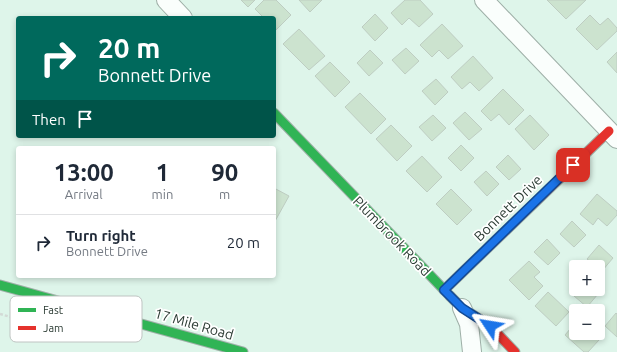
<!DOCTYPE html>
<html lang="en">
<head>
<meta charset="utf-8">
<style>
  :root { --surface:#fff; --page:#f2f2f3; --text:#1f2937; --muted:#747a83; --line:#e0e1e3 }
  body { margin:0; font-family:Ubuntu,sans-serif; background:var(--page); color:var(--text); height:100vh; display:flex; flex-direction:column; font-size:15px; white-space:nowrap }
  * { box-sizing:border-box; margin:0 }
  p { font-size:13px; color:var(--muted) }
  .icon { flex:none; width:22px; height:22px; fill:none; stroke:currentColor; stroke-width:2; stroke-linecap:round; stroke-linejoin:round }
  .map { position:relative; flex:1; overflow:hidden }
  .panel { position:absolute; left:16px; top:146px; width:260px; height:132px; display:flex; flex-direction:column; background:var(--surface); border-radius:4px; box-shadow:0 2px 6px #0003 }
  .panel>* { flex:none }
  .top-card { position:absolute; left:16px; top:16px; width:260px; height:122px; border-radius:4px; box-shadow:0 2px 6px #0003; background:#00695c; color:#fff; overflow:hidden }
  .buttons { position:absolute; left:569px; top:260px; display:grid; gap:8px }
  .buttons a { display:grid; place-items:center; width:36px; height:36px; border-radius:4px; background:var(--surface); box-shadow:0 2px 6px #0003; font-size:20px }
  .pin { position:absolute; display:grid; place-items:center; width:34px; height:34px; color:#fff; margin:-17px; border-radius:8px; box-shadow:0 2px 6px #0006 }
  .me { position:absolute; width:44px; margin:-22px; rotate:303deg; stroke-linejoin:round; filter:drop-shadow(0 0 3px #0008) }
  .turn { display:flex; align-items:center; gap:14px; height:84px; padding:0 16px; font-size:18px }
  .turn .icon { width:52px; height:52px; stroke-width:2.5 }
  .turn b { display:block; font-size:28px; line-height:34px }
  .then { display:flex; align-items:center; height:38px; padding:0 16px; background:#0003; gap:8px; font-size:15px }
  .eta { display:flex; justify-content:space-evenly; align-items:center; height:68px; text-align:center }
  .eta b { font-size:24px; font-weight:700; line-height:28px }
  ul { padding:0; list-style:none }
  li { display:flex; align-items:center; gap:12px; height:56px; padding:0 16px; border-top:1px solid var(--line) }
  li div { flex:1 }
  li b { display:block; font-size:15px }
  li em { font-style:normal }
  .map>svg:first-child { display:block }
</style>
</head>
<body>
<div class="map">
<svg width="617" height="352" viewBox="0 0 617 352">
  <rect width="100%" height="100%" fill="#def5ea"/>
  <g fill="#cce3cf" stroke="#becdc2">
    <polygon points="241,0 255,0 248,7"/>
    <polygon points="264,0 276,0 291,15 276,30 274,18 264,18 255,9"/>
    <polygon points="299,0 322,0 310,12"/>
    <polygon points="405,0 420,0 433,14 419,27 409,18 402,25 391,13"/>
    <polygon points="547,0 586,0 566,19"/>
    <polygon points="375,14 388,28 375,41 362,27"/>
    <polygon points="590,15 600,25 608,18 617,28 617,31 597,50 576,29"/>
    <polygon points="442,24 463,46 448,59 439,50 432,57 420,45"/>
    <polygon points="299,29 325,56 309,70 283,44"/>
    <polygon points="406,48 419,61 405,74 392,60"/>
    <polygon points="370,50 383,63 369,76 357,63"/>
    <polygon points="617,52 617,73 607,62"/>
    <polygon points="473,56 493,78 479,91 470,82 462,89 451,77"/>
    <polygon points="330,62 350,82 335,97 315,76"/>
    <polygon points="436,79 448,92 435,105 422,91"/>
    <polygon points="503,89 524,110 509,125 499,114 491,121 481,111"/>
    <polygon points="360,93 386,119 371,134 345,107"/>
    <polygon points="465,112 482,129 469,140 453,123"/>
    <polygon points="433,115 446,128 432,141 419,127"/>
    <polygon points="530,115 549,135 534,150 515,129"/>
    <polygon points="391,125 412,146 397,161 376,139"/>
    <polygon points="461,145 474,158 461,171 448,158"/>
    <polygon points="508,155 521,169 509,180 496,167"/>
    <polygon points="422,156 442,177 427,192 406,171"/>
    <polygon points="486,171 499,184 487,196 474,182"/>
    <polygon points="274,188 289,196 274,223"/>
    <polygon points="451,189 472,210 457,225 436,204"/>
    <polygon points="597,194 617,211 617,215 607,226 598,218 593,225 580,214"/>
    <polygon points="572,221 586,235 574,247 560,234"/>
    <polygon points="547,239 560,253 548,265 534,252"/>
    <polygon points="599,245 613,258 602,271 587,259"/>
    <polygon points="529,261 540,272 534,277 543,286 529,300 509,280"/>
    <polygon points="580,289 592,289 598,294 587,307 574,296"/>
    <polygon points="548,292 569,312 556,326 535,306"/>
    <polygon points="616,313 617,314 617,337 605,326"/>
    <polygon points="576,322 576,333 592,333 599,340 588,352 584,352 565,335"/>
  </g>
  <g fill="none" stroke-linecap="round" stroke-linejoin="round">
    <g stroke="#9eafa7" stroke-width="20">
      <g id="street">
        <polyline points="166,0 183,18"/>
        <polyline points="484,0 617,139"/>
        <polyline points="462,308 469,324 472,352"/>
      </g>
    </g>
    <g stroke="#9eafa7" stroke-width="11">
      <g id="fast">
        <polyline points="274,113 450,296"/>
        <polyline points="0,285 243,352"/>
      </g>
    </g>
    <g stroke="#9eafa7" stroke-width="11">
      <g id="jam">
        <polyline points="444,290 609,131"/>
        <polyline points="450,296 462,308 490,326 515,352"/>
      </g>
    </g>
    <polyline stroke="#d3dad6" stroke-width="2.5" stroke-dasharray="3 2" stroke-linecap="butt" points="0,314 61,331"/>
    <use href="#street" stroke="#fafefc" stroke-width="18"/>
    <use href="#fast" stroke="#30b455" stroke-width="9"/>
    <use href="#jam" stroke="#e5322d" stroke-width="9"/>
  </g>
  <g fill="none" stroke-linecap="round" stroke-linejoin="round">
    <g stroke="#114b97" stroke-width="10">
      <polyline id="route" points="490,326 462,308 444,290 573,165"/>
    </g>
    <use href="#route" stroke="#1a73e8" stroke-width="7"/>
  </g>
  <g text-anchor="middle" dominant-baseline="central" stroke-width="3.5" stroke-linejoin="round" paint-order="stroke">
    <g font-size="14" fill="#2b3b33" stroke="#fff">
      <text transform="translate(508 208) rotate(-44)">Bonnett Drive</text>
      <text transform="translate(392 236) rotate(46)">Plumbrook Road</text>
      <text transform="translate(194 324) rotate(16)">17 Mile Road</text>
    </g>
  </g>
  <rect x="10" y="296" width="132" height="46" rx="6" fill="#fff" stroke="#bfc4c2" stroke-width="1"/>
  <rect x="18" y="308" width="18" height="4" fill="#30b455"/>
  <rect x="18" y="326" width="18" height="4" fill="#e5322d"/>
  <g font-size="11" fill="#2b3b33">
    <text x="43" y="314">Fast</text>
    <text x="43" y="332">Jam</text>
  </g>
</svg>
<div class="buttons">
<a>+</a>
<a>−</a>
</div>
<div class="pin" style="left:573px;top:165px;background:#d93025"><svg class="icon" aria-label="arrive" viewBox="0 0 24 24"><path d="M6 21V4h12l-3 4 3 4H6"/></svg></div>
<svg class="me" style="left:490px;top:326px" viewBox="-20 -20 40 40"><path d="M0-17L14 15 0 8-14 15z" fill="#1a73e8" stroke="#fff" stroke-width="4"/></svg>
<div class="top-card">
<div class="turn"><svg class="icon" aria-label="right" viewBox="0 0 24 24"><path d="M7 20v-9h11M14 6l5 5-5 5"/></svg><div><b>20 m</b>Bonnett Drive</div></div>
<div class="then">Then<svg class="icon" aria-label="arrive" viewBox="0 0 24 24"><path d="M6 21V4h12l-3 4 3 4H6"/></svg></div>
</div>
<section class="panel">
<div class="eta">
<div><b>13:00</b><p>Arrival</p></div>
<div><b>1</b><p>min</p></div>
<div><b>90</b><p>m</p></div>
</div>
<ul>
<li><svg class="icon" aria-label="right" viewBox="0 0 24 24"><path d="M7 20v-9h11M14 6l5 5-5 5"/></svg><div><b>Turn right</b><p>Bonnett Drive</p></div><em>20 m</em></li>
</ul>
</section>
</div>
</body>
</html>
